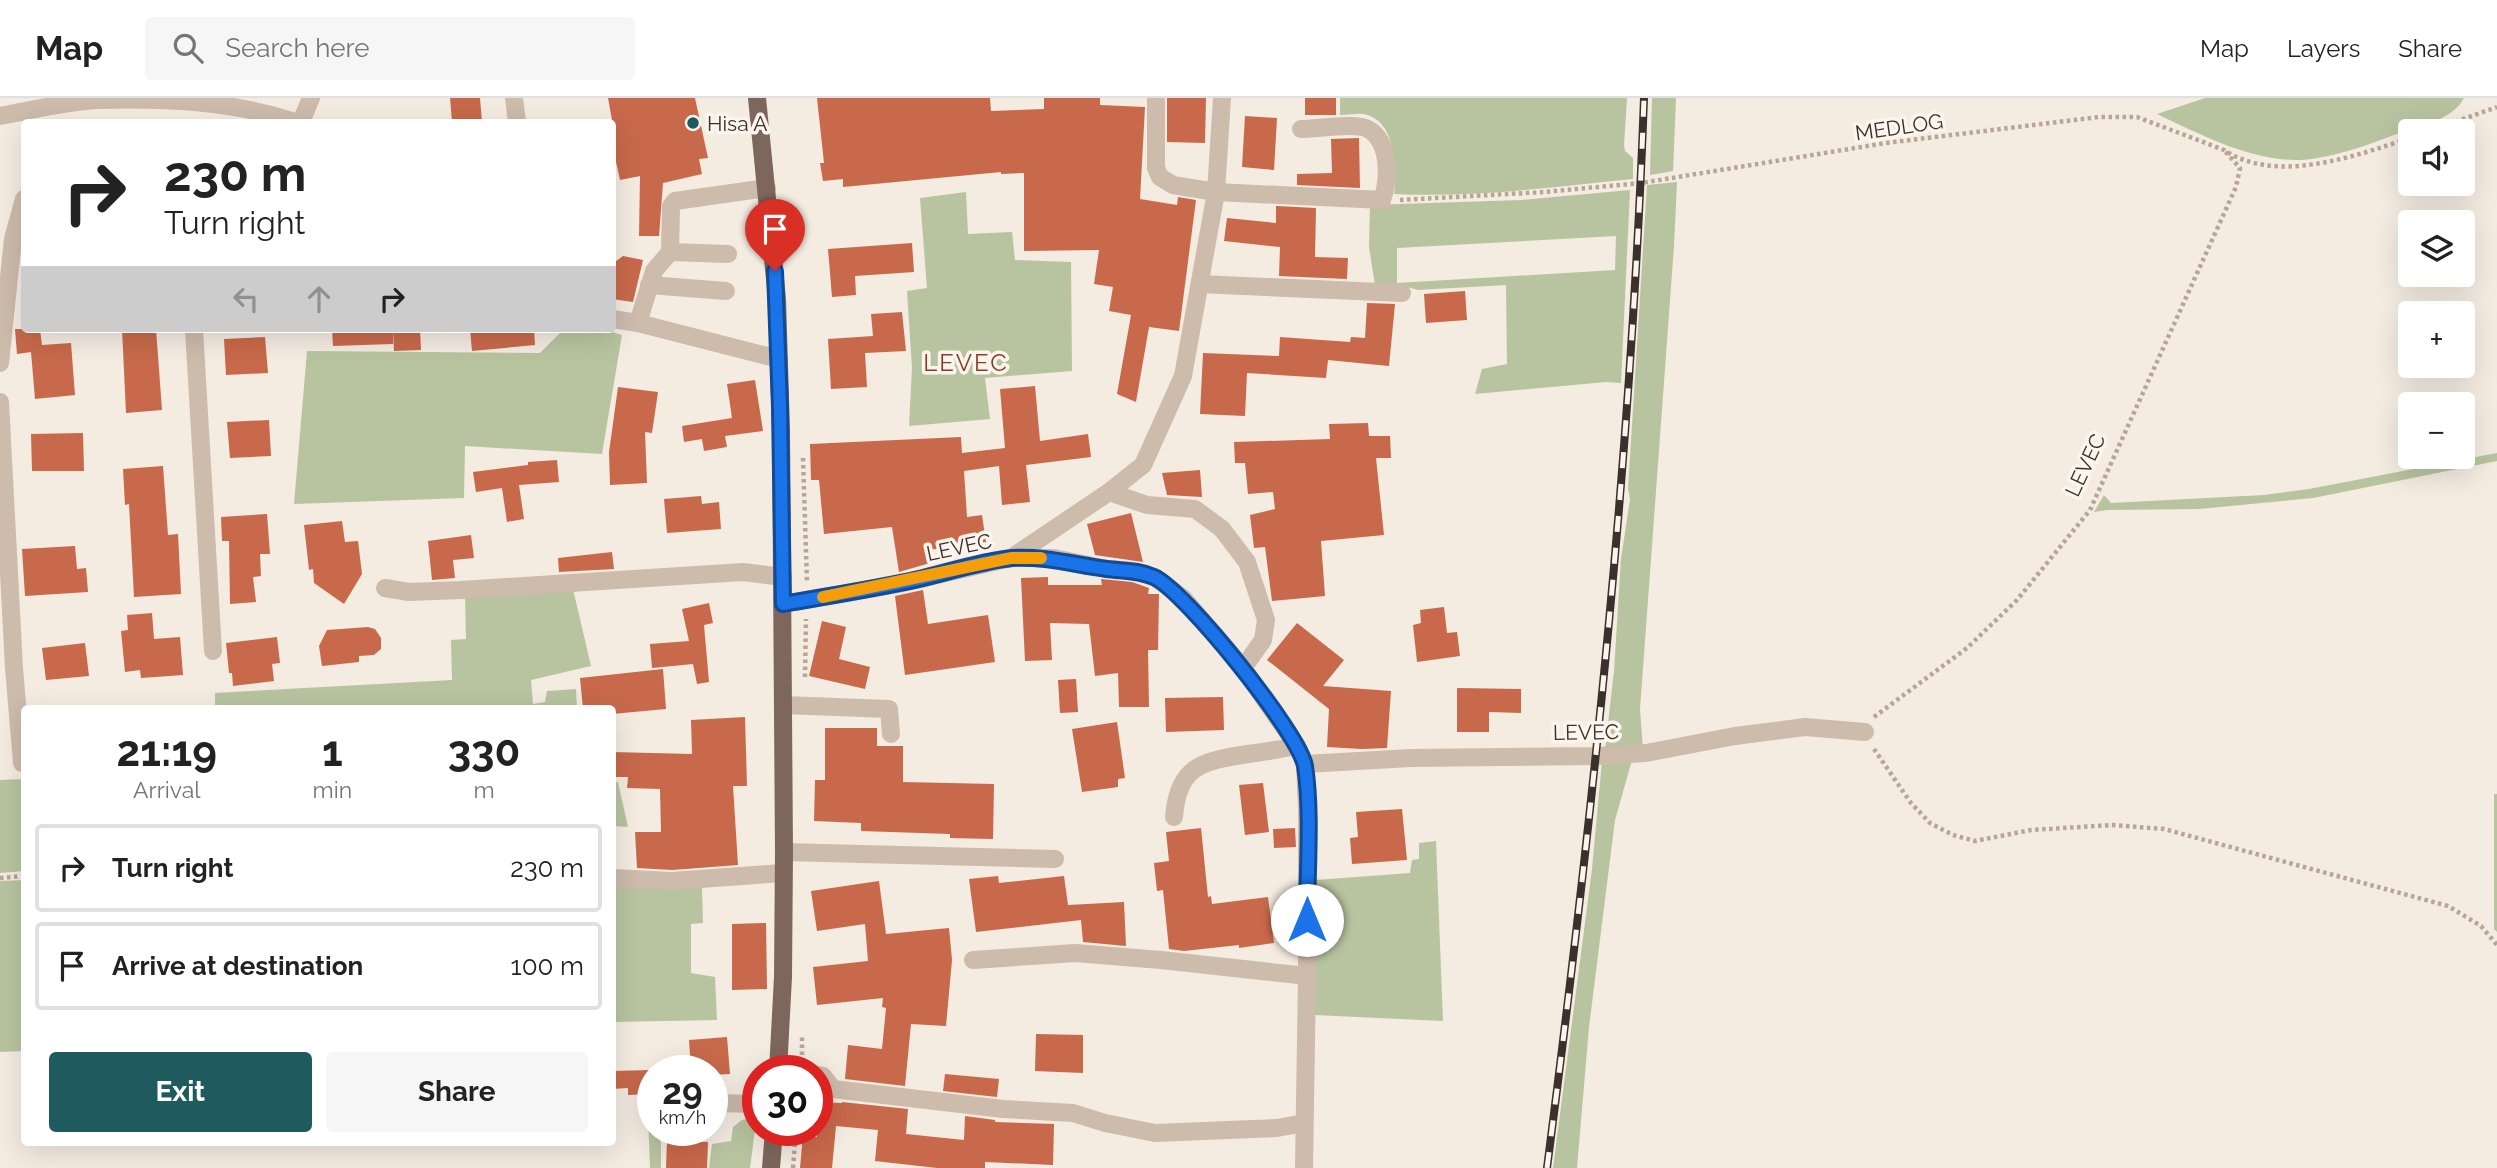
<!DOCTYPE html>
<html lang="en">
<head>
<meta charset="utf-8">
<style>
  :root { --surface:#fff; --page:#f6f6f6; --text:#222; --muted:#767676; --line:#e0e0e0; --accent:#1f5a5e }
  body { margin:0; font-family:Raleway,sans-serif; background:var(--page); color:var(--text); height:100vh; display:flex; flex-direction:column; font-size:26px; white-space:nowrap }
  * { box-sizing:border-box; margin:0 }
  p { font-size:23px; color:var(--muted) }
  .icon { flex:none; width:38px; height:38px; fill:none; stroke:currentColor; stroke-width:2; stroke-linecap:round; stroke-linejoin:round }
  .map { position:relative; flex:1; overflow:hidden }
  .drawer { position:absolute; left:21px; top:607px; width:595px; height:441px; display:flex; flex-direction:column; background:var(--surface); border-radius:7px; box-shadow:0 7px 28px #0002 }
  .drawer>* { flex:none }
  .guide { position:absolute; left:21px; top:21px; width:595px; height:214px; border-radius:7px; box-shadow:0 7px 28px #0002; background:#fff; color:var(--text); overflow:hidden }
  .buttons { position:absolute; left:2398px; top:21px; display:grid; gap:14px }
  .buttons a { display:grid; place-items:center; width:77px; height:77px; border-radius:7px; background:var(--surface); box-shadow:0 7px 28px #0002; font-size:35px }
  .speed { position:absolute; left:637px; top:957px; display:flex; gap:14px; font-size:35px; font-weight:700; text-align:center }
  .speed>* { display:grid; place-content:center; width:91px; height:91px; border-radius:50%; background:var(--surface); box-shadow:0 7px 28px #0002; line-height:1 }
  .speed small { font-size:18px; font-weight:400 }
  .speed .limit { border:10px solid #d22; background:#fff; color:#111 }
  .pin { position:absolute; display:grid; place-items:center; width:60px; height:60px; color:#fff; margin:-72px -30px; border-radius:50% 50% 50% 0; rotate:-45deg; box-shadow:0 0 7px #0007 }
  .pin .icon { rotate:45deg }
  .me { position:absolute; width:77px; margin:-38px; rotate:0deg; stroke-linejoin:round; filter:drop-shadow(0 0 5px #0008) }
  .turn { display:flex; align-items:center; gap:24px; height:147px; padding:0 28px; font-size:32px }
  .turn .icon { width:91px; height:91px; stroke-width:2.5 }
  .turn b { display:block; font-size:49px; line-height:60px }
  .lanes { display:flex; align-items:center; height:66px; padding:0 28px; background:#0003; justify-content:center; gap:35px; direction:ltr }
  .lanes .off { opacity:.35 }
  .eta { display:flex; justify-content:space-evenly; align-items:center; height:119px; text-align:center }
  .eta b { font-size:42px; font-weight:700; line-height:49px }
  .button { display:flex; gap:14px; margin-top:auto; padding:14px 28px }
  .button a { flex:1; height:80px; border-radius:7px; background:var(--accent); color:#fff; font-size:28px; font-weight:700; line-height:80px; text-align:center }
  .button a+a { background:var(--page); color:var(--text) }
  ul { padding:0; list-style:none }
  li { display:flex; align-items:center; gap:21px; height:88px; margin:0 14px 10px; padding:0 14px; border:4px solid var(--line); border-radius:7px }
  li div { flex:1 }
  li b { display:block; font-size:26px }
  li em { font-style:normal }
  header { display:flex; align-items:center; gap:42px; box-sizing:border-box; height:98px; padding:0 35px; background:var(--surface); border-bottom:2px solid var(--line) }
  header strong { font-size:33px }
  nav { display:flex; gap:38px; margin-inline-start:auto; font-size:24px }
  .search { width:490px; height:63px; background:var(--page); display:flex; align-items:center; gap:18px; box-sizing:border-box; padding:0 24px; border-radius:7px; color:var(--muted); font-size:26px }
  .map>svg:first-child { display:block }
</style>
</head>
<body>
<header>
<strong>Map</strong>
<div class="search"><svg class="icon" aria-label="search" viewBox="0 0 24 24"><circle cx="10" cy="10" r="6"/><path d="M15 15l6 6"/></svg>Search here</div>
<nav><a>Map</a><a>Layers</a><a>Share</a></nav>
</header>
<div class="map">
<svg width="2497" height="1070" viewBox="0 0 2497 1070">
  <rect width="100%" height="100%" fill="#f4ebe1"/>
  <g fill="#b8c4a0" fill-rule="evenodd">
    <path d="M1340,0H1627L1624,47L1625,53L1633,60V81C1553,89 1474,100 1394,96C1397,71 1396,21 1363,16C1356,15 1347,17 1340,17Z"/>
    <polygon points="1652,0 1676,0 1673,73 1650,77"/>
    <path d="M2205,0H2464C2453,21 2425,26 2405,33C2372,45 2336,60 2300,62C2250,63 2202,37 2157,16Z"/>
    <polygon points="1677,84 1674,148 1640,611 1643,651 1605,652 1614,573 1621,461 1630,401 1628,391 1647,87"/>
    <path d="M1630,92L1621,285L1606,284L1475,296L1482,271L1507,266L1506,187L1418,192L1408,189L1375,187L1369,149L1370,107L1521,102ZM1616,138L1615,172L1397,185V150Z"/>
    <polygon points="966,94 968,136 1012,134 1015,162 1071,164 1072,273 985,280 990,321 909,328 912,270 907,193 927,190 920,100"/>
    <polygon points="564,231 602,231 622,237 602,356 465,348 464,400 294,406 307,253 540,255"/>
    <polygon points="2497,355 2497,363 2313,400 2199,411 2108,412 2094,414 2104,397 2111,405 2264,397 2309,391"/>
    <polygon points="573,491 591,568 531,582 533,606 545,604 547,593 576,591 577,611 215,611 215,595 452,582 451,542 466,541 465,498"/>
    <polygon points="1632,662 1615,722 1589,929 1577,1070 1553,1070 1592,771 1602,663"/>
    <polygon points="24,681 24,773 0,775 0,682"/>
    <polygon points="612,684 618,684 628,729 613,728"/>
    <polygon points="2494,696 2497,696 2497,834 2494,831"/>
    <polygon points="1436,743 1443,923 1314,917 1316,782 1410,775 1412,762 1419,761 1419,745"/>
    <polygon points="24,782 24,953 0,954 0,783"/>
    <polygon points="612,789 702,789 703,825 691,826 691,875 715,879 717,922 613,924"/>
    <polygon points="648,1017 653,1024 653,1032 657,1033 661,1045 661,1070 650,1070"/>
    <polygon points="752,1020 755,1032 750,1070 709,1070 712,1046 731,1043 733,1029 742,1022"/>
  </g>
  <g fill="#c8694b">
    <polygon points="450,0 480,0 482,24 452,24"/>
    <polygon points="608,0 695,0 708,60 699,61 702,76 663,85 659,138 639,138 640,78 620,82 612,46 612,22"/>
    <polygon points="817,0 990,0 991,13 1044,11 1044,0 1100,0 1100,7 1145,9 1140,101 1177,107 1178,99 1196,102 1179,233 1149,229 1136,304 1117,296 1131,217 1109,213 1113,189 1094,186 1099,152 1024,153 1024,75 1001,76 1001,74 843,89 843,81 823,83 820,65 824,65"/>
    <polygon points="1167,0 1206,0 1205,45 1167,44"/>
    <rect x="1305" y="0" width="31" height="17"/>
    <polygon points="1245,18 1277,20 1274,72 1242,69"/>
    <polygon points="1359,40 1360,90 1297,87 1297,76 1332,75 1331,41"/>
    <polygon points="1276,108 1316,110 1315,159 1348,160 1347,181 1279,178 1280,149 1224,143 1227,120 1276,125"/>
    <polygon points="912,145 914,174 855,178 856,197 832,199 828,151"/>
    <polygon points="623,158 643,162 633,204 612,201 612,166"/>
    <polygon points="1465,193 1467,222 1426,225 1424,196"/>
    <polygon points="1367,205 1395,206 1389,268 1328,262 1326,280 1247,275 1245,318 1200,316 1203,255 1279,258 1280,239 1350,244 1351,239 1365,240"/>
    <polygon points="902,214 906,253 865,255 867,289 831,291 828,241 873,238 871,216"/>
    <polygon points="15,231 40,231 42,247 71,245 75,297 35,301 31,254 17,256"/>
    <polygon points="122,231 156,231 162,312 126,315"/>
    <polygon points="332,231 393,231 393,246 333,248"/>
    <polygon points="393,231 420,231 421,252 394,253"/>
    <polygon points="470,231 534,231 535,247 472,253"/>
    <polygon points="265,239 268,275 226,277 224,241"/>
    <polygon points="755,282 763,333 725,338 727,349 704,353 702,341 684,344 682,328 732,320 727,286"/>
    <polygon points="1035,288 1040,343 1088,336 1091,359 1026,367 1030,404 1002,407 999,368 964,373 967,419 982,417 986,444 928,452 930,465 899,474 892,429 824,436 819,382 811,382 810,346 961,339 962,355 1005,350 1000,291"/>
    <polygon points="618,289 658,294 652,335 645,334 647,385 610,387 609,354"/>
    <polygon points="269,322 271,358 230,360 227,324"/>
    <polygon points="1368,325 1369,338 1390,338 1391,360 1376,360 1384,437 1321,443 1325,498 1272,503 1265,449 1254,450 1250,417 1275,411 1273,394 1248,396 1245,365 1235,365 1234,344 1330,341 1329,326"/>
    <polygon points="83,335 84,373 32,373 31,336"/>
    <polygon points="557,362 559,384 519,387 524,421 507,424 502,390 476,394 473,374 528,367 528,364"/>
    <polygon points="163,368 168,437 178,436 181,496 134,499 129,406 125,407 123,371"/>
    <polygon points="1200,372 1202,399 1167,397 1162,375"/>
    <polygon points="701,398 702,406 719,404 721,431 667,435 664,401"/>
    <polygon points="1131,415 1143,464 1095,457 1087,426"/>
    <polygon points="267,416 270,456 260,456 261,478 253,479 256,504 230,506 229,443 222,443 221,419"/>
    <polygon points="342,423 345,444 358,443 362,476 344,506 314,485 313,471 309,472 304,427"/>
    <polygon points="471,437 474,460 453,462 455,480 432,482 428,443"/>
    <polygon points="75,448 77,471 86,470 88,494 25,498 22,451"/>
    <polygon points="612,454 614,471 559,474 558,460"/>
    <polygon points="1048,479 1048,487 1102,487 1101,481 1132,484 1149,490 1148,496 1159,496 1158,552 1148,552 1149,609 1119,609 1118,575 1095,578 1089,526 1050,525 1052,562 1025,563 1021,480"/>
    <polygon points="923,492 928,526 988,517 995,564 905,577 895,498"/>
    <polygon points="709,505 713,525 704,527 709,584 697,586 693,566 652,570 650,546 689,543 682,511"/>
    <polygon points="1444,509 1447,535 1457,534 1460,558 1417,564 1413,527 1421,525 1420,512"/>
    <polygon points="152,515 154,541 180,539 183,577 141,580 140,572 125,574 121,533 128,532 127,517"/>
    <polygon points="822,523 846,529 839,561 870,569 865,591 809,578"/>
    <polygon points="1297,525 1344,562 1323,588 1391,593 1387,650 1362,651 1327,649 1329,611 1267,562"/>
    <polygon points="368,529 375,531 381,540 381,551 374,557 359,558 359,564 322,568 319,548 327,532"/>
    <polygon points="277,539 280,565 272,566 274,583 233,588 232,575 229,575 226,545"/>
    <polygon points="85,545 89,578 46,582 42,550"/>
    <polygon points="663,571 666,611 612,616 612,611 583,611 580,580"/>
    <polygon points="1076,581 1078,614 1060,615 1058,582"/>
    <polygon points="1457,590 1521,591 1521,615 1489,614 1489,634 1457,634"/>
    <polygon points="1223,599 1224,632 1166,634 1165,600"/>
    <polygon points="745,619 747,688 733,688 738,767 672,772 637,770 635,734 661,734 660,691 627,690 628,679 612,679 612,654 692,656 691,622"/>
    <polygon points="1117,624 1125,680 1118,681 1118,689 1082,694 1072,631"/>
    <polygon points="825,630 877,630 877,648 903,648 903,684 994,686 993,741 950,740 950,736 861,733 861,725 814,723 815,682 825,682"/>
    <polygon points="1263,685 1269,734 1245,737 1239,687"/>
    <polygon points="1402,711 1407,762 1352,766 1350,740 1358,739 1356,714"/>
    <polygon points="1201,730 1208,799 1211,798 1212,806 1268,799 1274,845 1239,850 1239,847 1184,853 1169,851 1163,792 1157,793 1154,765 1169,763 1166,734"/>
    <polygon points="1295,730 1296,749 1274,750 1273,731"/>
    <polygon points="998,778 999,785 1064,778 1068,807 1124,804 1126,848 1083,844 1081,822 976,834 969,781"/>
    <polygon points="879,783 886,836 949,830 952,862 946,928 911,926 905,988 845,981 848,947 882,951 886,910 882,909 883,900 817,907 813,869 868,863 865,826 817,833 811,793"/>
    <polygon points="766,825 767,891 732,892 732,826"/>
    <polygon points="1036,936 1083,937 1083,975 1035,973"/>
    <polygon points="727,939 730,976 712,977 712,973 691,973 689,942"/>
    <polygon points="651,972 652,996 628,997 628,990 612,991 612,973"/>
    <polygon points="945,976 999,981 997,999 943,993"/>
    <polygon points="817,1004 842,1005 842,1004 908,1011 906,1036 964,1042 965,1018 995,1022 995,1024 1054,1026 1053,1067 985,1064 985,1070 937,1070 875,1063 878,1032 836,1028 832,1070 800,1070 803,1037 817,1039"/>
    <polygon points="667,1042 708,1044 707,1070 666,1070"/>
  </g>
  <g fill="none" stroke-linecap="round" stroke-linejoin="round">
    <g stroke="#b9a596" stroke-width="4.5" stroke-dasharray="3.5 3.5" stroke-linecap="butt">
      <polyline points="2429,33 2497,9"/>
      <path d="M1400,102L1544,94L1641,85L1886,45L2099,19H2137L2224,52C2277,87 2355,58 2410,40"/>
      <polyline points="803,360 807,484"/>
      <polyline points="805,579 806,521"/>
      <polyline points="1874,619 1967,550 2017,502 2090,412 2236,89 2240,70 2224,52"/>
      <polyline points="1874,651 1911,705 1930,725 1953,737 1975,743 2031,732 2112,727 2164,731 2448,808 2481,828 2497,847"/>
      <polyline points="0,780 24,778"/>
      <polyline points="802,957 802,937"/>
      <polyline points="793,1070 796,1032"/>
    </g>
    <g stroke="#cdbbac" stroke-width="18">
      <polyline points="514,0 517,24"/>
      <path d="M1156,0V70L1160,79L1173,87L1216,94L1382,102C1389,82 1391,44 1368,31C1356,24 1317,31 1301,31"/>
      <path d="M0,18C32,12 64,4 97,2C163,0 233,3 295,24"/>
      <polyline points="301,24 311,0"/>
      <polyline points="670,154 728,156"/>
      <polyline points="1200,186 1402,195"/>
      <polyline points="649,187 726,193"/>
      <polyline points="612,221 638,225 779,261"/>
      <polyline points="638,225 654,173 670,154 671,108 675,103 767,90"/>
      <polyline points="194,231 213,553"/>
      <polyline points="0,265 13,141 24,101"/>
      <polyline points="0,304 14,570 22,665"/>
      <polyline points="1109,394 1147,407 1195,411 1222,431 1247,464 1266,522 1263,542 1243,570"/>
      <polyline points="1011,460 1109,394 1143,367 1183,278 1216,94 1222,0"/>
      <polyline points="385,490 409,494 461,492 743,474 783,479"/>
      <polyline points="783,506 898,486 1011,460 1054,460 1107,471 1134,473 1156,480 1184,501 1243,570 1297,648 1305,666 1307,711 1307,878 1304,1070"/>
      <polyline points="783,607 889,611 891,636"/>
      <polyline points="1305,666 1411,660 1597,658 1646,655 1735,638 1805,629 1865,634"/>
      <path d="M1174,719C1178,667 1203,663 1248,656C1264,654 1281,651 1297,648"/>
      <polyline points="784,754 1055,761"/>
      <polyline points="612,780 672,783 783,775"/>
      <polyline points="973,862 1075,855 1161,862 1307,878"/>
      <polyline points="778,968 799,973"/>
      <polyline points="817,977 823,978 833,991 1003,1011 1073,1015 1105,1025 1155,1035 1277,1030 1304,1025"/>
      <polyline points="712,1005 758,1006"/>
    </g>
    <g stroke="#7d675c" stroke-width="18">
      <polyline points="757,0 777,201 781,333 784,754 783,879 778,973"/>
      <polyline points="771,1070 774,1032"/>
    </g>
    <g stroke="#3b302b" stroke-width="8">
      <path id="rail" d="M1547,1070C1593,714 1631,358 1644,0"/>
    </g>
    <use href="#rail" stroke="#fbf5ee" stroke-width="5" stroke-dasharray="16" stroke-linecap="butt"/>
  </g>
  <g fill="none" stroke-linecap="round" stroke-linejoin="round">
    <g stroke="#114b97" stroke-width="18">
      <path id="route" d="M775,173L780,309L783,506C828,498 874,491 919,481C949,474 982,463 1012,460C1046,458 1075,467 1107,471C1123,473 1138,472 1154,479C1185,493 1299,635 1305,668C1312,714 1307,775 1307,822"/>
    </g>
    <use href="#route" stroke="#1a73e8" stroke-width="12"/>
    <polyline stroke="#f59e0b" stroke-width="12" points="823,499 1011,460 1041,460"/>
  </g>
  <circle fill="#1f5a5e" stroke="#fbf5ee" stroke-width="2.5" cx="693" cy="25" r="7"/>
  <g text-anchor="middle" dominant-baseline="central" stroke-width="7" stroke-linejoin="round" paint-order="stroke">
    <g font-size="21" fill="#3b302b" stroke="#fbf5ee" text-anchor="start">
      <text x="707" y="25">Hisa A</text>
    </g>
    <g font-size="21" fill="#3b302b" stroke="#fbf5ee">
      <text transform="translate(1899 29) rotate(-8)">MEDLOG</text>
      <text transform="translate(2085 367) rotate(-65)">LEVEC</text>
      <text transform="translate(959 449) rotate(-12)">LEVEC</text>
      <text transform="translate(1586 634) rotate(-1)">LEVEC</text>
    </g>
    <g font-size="24" letter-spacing="2" fill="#8c3b22" stroke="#fbf5ee">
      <text x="966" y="264">LEVEC</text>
    </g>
  </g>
</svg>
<div class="buttons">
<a><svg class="icon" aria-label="sound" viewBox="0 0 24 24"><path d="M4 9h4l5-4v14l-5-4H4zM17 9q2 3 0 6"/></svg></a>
<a><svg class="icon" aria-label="layers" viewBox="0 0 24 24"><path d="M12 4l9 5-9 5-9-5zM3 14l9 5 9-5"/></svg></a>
<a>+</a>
<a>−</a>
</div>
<div class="speed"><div>29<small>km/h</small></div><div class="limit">30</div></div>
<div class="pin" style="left:775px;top:173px;background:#d93025"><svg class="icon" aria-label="arrive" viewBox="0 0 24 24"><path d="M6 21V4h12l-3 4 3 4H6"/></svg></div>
<svg class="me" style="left:1307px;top:822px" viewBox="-20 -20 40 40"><circle r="19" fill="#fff"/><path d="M0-13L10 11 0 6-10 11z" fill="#1a73e8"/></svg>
<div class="guide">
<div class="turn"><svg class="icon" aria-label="right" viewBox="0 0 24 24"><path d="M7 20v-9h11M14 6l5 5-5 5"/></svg><div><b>230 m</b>Turn right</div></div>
<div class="lanes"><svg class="icon off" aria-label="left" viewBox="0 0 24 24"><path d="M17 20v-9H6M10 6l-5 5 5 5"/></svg><svg class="icon off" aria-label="ahead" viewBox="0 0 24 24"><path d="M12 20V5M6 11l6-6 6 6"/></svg><svg class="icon" aria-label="right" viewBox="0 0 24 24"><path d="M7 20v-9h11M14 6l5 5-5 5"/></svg></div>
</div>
<section class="drawer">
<div class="eta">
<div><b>21:19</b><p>Arrival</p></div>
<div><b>1</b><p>min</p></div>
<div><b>330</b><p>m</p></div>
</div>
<ul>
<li><svg class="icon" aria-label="right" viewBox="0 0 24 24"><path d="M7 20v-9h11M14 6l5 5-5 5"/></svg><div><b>Turn right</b></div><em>230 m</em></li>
<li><svg class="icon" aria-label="arrive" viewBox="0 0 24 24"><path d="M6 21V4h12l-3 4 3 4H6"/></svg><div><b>Arrive at destination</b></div><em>100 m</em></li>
</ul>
<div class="button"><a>Exit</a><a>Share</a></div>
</section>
</div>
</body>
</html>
